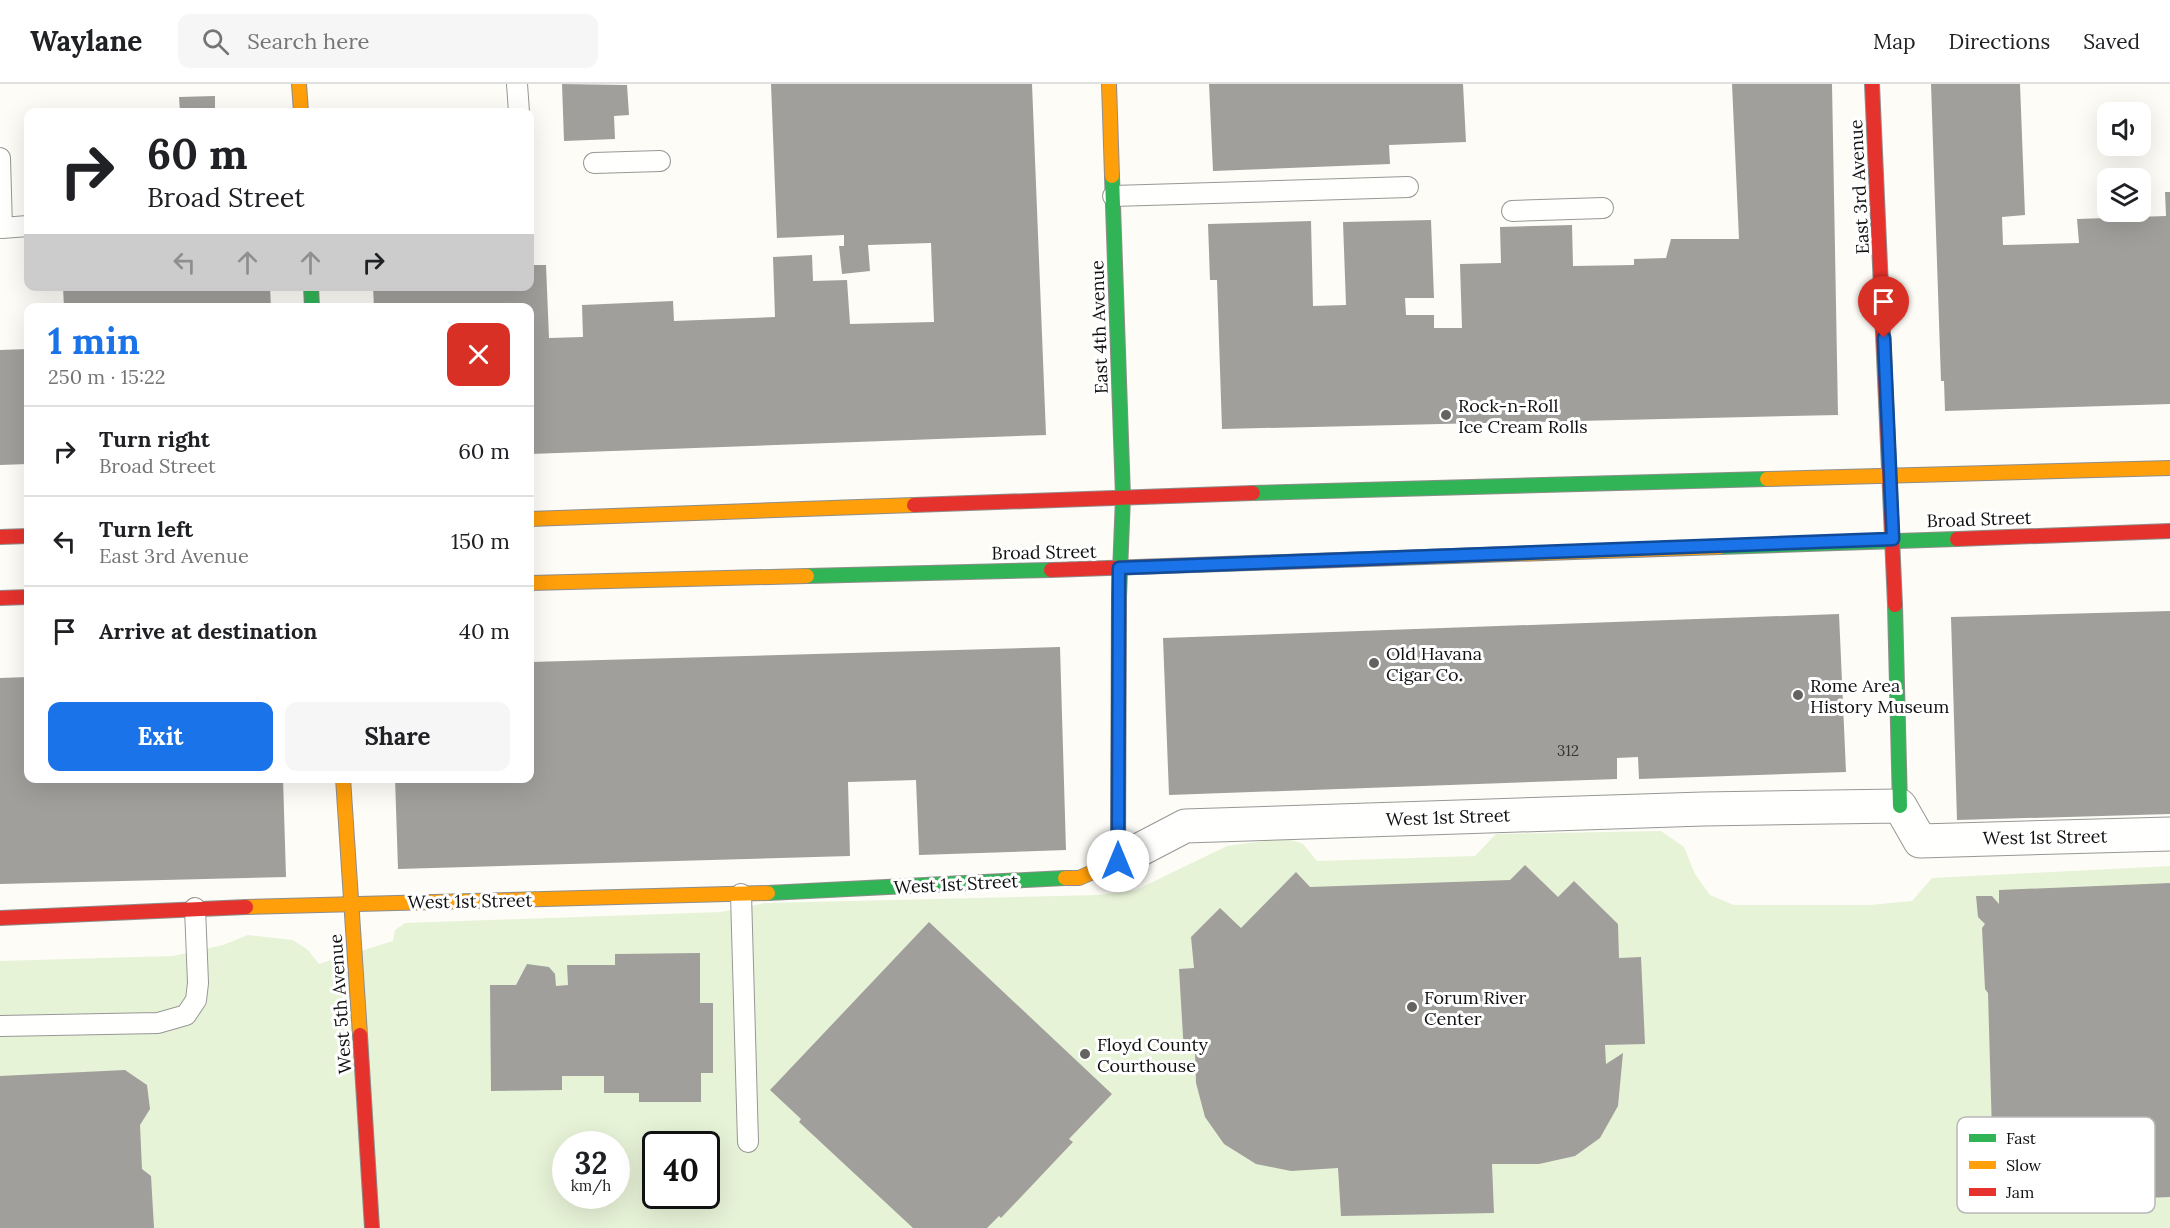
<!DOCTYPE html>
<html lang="en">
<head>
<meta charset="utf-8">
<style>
  :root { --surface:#fff; --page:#f6f6f6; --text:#202124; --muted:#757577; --line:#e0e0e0; --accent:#1a73e8 }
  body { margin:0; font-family:Lora,serif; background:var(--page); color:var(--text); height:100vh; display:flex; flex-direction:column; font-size:22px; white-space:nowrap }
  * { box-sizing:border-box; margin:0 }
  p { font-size:20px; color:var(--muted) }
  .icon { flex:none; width:33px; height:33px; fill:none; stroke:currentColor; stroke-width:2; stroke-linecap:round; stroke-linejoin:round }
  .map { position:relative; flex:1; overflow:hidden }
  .sheet { position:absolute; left:24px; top:219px; width:510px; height:480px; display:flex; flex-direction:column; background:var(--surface); border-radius:12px; box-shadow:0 6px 24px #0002 }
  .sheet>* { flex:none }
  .banner { position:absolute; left:24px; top:24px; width:510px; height:183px; border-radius:12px; box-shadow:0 6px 24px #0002; background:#fff; color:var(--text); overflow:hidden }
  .fabs { position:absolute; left:2097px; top:18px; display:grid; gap:12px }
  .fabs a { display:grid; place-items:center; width:54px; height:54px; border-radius:12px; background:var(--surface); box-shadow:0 6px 24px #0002; font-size:30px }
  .speed { position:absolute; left:552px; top:1047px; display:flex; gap:12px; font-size:30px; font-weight:700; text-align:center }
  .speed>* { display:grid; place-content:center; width:78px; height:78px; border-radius:50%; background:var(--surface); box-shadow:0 6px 24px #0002; line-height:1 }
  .speed small { font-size:15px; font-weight:400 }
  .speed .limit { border:3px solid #111; border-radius:9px; background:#fff; color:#111 }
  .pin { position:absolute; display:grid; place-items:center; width:51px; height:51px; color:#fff; margin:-62px -26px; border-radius:50% 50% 50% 0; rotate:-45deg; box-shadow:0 0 6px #0007 }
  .pin .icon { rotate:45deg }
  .me { position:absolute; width:66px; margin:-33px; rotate:0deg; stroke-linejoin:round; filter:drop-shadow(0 0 4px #0008) }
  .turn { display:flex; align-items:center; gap:21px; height:126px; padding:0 24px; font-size:27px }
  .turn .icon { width:78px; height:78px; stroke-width:2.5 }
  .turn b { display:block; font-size:42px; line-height:51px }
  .lanes { display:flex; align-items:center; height:57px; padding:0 24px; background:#0003; justify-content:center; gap:30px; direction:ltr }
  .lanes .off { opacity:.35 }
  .round { display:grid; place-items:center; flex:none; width:63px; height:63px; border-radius:12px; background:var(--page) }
  .head { display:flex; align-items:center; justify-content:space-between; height:102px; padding:0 24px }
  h1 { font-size:36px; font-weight:700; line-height:45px; color:var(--accent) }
  .cta { display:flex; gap:12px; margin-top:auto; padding:12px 24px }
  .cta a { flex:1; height:69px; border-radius:12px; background:var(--accent); color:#fff; font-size:24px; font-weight:700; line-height:69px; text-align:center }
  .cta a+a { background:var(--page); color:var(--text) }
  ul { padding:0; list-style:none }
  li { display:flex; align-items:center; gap:18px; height:90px; padding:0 24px; border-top:2px solid var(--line) }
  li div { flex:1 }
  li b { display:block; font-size:22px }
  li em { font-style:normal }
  header { display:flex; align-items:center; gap:36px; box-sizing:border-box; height:84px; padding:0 30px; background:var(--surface); border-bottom:2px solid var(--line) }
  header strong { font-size:28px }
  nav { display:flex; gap:33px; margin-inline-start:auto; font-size:21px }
  .search { width:420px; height:54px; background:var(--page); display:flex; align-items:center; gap:15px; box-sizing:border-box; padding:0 21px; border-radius:12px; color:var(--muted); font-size:22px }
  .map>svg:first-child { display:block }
</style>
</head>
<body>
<header>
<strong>Waylane</strong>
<div class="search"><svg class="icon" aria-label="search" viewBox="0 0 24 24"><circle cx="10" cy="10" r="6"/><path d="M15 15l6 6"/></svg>Search here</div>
<nav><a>Map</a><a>Directions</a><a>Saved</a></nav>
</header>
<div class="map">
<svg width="2170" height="1144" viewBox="0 0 2170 1144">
  <rect width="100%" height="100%" fill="#fdfcf7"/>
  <path fill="#e7f3d7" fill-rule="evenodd" d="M1661,747L1684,763L1695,790L1710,811L1734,821H1870L1912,817L1932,794L2170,782V1144H0V877L173,872L223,861L248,851L293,856L308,866L319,880L393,857L395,846L405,839L721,828L765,819L1097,811L1136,806L1227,762L1286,754L1303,760L1317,777L1475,772L1496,750ZM566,1060H616V1112H566ZM656,1060H706V1112H656Z"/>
  <g fill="#a19f9c">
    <polygon points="562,0 627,1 629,31 614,32 615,55 564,57"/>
    <polygon points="771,0 1032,0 1046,351 530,370 530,224 374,224 373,202 530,202 530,181 546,181 549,254 583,253 582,221 673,217 674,237 775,233 773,173 812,171 813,197 847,196 850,240 934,238 931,159 868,161 870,187 842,190 839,162 844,162 844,151 777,154"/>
    <polygon points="1209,0 1463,0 1466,58 1389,61 1390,80 1213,87"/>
    <polygon points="1732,0 1832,0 1838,331 1222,345 1217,196 1210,196 1208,140 1311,137 1313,222 1346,221 1343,138 1431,136 1434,214 1405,214 1406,231 1434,231 1434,244 1462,244 1460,180 1501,179 1500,143 1572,141 1573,182 1634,181 1634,175 1666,174 1671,155 1739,155"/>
    <polygon points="1931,0 2020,0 2025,131 2002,133 2003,161 2079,159 2077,135 2166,132 2165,108 2170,108 2170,320 1945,327 1944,297 1941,297"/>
    <polygon points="215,12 215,26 265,24 265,28 180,28 179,13"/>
    <polygon points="63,202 270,202 271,224 64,224"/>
    <polygon points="28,265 28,380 0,381 0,266"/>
    <polygon points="2170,527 2170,730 1957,736 1951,533"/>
    <polygon points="1839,530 1846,688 1639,695 1638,673 1617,674 1617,695 1169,711 1163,554"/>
    <polygon points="1060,563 1066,766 919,771 916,696 848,698 850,772 398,785 395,694 530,694 530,578"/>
    <polygon points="28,593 28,694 283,694 286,793 0,800 0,594"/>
    <polygon points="1525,781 1558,813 1574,797 1618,840 1619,874 1641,873 1645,960 1605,961 1606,980 1623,969 1618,1022 1600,1054 1575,1072 1539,1080 1492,1080 1494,1129 1341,1132 1338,1084 1291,1087 1256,1080 1224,1060 1205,1033 1196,999 1195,968 1184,969 1179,885 1194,884 1191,853 1220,824 1241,844 1296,788 1310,803 1510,796"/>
    <polygon points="2170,799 2170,1113 2025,1119 2025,1104 2032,1103 2021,1093 2004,1094 1993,1084 1988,909 1985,905 1982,844 1985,840 1978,833 1976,812 1992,812 1999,820 1999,806"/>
    <polygon points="929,838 1112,1010 1069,1055 1073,1058 1001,1134 999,1132 987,1144 913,1144 799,1038 801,1035 770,1006"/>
    <polygon points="700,869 700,919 713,919 713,989 701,989 701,1018 639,1018 639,1009 604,1009 604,992 562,992 562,1006 491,1007 490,901 516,901 527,880 549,883 555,890 556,902 568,901 567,881 615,881 615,870"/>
    <polygon points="125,986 147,1001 150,1025 140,1041 142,1085 151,1092 154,1144 0,1144 0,992"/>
  </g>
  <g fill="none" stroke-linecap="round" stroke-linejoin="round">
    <g stroke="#979795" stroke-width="22">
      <g id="lane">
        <polyline points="517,0 519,28"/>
        <polyline points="0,74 2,144 28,142"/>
        <polyline points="594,79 660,77"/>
        <polyline points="1113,112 1408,103"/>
        <polyline points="1512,127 1603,124"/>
        <polyline points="741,810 748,1058"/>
        <polyline points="0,942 158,939 186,931 196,916 198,899 195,824"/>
      </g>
    </g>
    <g stroke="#979795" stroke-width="35">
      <polyline id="street" points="1118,777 1185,742 1703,725 1900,722 1920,757 2170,750"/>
    </g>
    <g stroke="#8e8d8b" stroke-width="16">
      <g id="fast">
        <polyline points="1112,92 1123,413 1119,513"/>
        <polyline points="311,202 312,224"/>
        <polyline points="1253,409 1767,395"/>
        <polyline points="1720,463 1957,455"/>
        <polyline points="807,492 1051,486"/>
        <polyline points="1895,521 1900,722"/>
        <polyline points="768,809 1065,794"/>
      </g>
    </g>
    <g stroke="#8e8d8b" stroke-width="16">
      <g id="slow">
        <polyline points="299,0 301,28"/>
        <polyline points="1109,0 1112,92"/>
        <polyline points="1767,395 2170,384"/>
        <polyline points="530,435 914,421"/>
        <polyline points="1396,474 1720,463"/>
        <polyline points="530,499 807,492"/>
        <polyline points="343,694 360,951"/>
        <polyline points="1065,794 1079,794 1118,777 1119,513"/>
        <polyline points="246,823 768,809"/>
      </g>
    </g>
    <g stroke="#8e8d8b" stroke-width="16">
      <g id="jam">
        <polyline points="1872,0 1895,521"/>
        <polyline points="914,421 1253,409"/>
        <polyline points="0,453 28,452"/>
        <polyline points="1957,455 2170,447"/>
        <polyline points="1051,486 1396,474"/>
        <polyline points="0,514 28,513"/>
        <polyline points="0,834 246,823"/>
        <polyline points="360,951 372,1144"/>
      </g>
    </g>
    <use href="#lane" stroke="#fffffe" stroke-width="20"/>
    <use href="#street" stroke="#fffffe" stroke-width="33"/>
    <use href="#fast" stroke="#30b455" stroke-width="14"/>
    <use href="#slow" stroke="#ff9f0a" stroke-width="14"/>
    <use href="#jam" stroke="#e5322d" stroke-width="14"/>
  </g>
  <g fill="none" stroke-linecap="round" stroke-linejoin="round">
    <g stroke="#114b97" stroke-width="15">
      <polyline id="route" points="1118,777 1119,484 1893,455 1884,254"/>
    </g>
    <use href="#route" stroke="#1a73e8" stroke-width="10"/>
  </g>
  <g fill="#646362" stroke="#fff" stroke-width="2">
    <circle cx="1446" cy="331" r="6"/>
    <circle cx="1374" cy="579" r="6"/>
    <circle cx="1798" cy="611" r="6"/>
    <circle cx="1412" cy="923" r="6"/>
    <circle cx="1085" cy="970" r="6"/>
  </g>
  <g text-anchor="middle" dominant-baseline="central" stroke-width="6" stroke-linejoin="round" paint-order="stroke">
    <g font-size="15" fill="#353434">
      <text x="1568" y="666">312</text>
    </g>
    <g font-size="18" fill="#111" stroke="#fff">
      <text transform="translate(1859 103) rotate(-93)">East 3rd Avenue</text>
      <text transform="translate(1099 243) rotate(-92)">East 4th Avenue</text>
      <text transform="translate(1979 435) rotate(-2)">Broad Street</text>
      <text transform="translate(1044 468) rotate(-1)">Broad Street</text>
      <text transform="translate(1448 733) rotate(-2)">West 1st Street</text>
      <text transform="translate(2045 753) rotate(-1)">West 1st Street</text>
      <text transform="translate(956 800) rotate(-3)">West 1st Street</text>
      <text transform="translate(470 817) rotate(-1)">West 1st Street</text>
      <text transform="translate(340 920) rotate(-94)">West 5th Avenue</text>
    </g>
    <g font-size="18" fill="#111" stroke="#fff" text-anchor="start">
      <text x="1458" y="321">Rock-n-Roll<tspan x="1458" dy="21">Ice Cream Rolls</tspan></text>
      <text x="1386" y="569">Old Havana<tspan x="1386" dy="21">Cigar Co.</tspan></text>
      <text x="1810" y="601">Rome Area<tspan x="1810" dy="21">History Museum</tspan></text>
      <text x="1424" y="913">Forum River<tspan x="1424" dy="21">Center</tspan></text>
      <text x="1097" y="960">Floyd County<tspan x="1097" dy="21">Courthouse</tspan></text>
    </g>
  </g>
  <rect x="1957" y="1033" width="198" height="96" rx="9" fill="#fff" stroke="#b8b8b8" stroke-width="1.5"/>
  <rect x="1969" y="1050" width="27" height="8" fill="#30b455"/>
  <rect x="1969" y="1077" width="27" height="8" fill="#ff9f0a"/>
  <rect x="1969" y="1104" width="27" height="8" fill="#e5322d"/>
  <g font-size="16" fill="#111">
    <text x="2006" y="1060">Fast</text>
    <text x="2006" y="1087">Slow</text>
    <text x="2006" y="1114">Jam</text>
  </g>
</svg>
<div class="fabs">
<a><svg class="icon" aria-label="sound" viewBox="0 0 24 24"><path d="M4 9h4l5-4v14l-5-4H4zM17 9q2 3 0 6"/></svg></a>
<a><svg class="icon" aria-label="layers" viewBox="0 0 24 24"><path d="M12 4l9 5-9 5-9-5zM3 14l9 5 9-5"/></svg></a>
</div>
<div class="speed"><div>32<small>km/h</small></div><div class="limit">40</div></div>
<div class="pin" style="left:1884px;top:254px;background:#d93025"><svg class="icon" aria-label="arrive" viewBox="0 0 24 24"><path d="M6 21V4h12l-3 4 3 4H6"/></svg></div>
<svg class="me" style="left:1118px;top:777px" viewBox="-20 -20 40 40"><circle r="19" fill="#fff"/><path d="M0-13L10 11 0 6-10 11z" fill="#1a73e8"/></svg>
<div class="banner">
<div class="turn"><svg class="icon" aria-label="right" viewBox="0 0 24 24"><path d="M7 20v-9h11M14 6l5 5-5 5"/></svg><div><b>60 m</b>Broad Street</div></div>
<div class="lanes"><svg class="icon off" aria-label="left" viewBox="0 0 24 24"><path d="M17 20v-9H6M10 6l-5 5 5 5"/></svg><svg class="icon off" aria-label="ahead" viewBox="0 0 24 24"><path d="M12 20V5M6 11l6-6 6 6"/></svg><svg class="icon off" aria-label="ahead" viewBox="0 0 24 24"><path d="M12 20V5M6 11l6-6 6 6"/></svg><svg class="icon" aria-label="right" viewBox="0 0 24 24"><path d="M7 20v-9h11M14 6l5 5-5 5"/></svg></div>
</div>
<section class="sheet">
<div class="head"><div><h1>1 min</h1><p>250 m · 15:22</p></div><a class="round" style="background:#d93025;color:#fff"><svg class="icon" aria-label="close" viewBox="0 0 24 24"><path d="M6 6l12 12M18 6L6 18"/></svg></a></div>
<ul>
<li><svg class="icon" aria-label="right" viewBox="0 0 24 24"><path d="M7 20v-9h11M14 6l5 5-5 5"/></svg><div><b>Turn right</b><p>Broad Street</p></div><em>60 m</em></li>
<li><svg class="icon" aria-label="left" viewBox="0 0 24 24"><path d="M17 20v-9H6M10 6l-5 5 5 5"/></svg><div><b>Turn left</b><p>East 3rd Avenue</p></div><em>150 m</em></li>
<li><svg class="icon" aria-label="arrive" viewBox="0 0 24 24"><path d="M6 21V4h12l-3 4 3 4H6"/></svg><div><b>Arrive at destination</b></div><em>40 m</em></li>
</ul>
<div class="cta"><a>Exit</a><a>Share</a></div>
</section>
</div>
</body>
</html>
